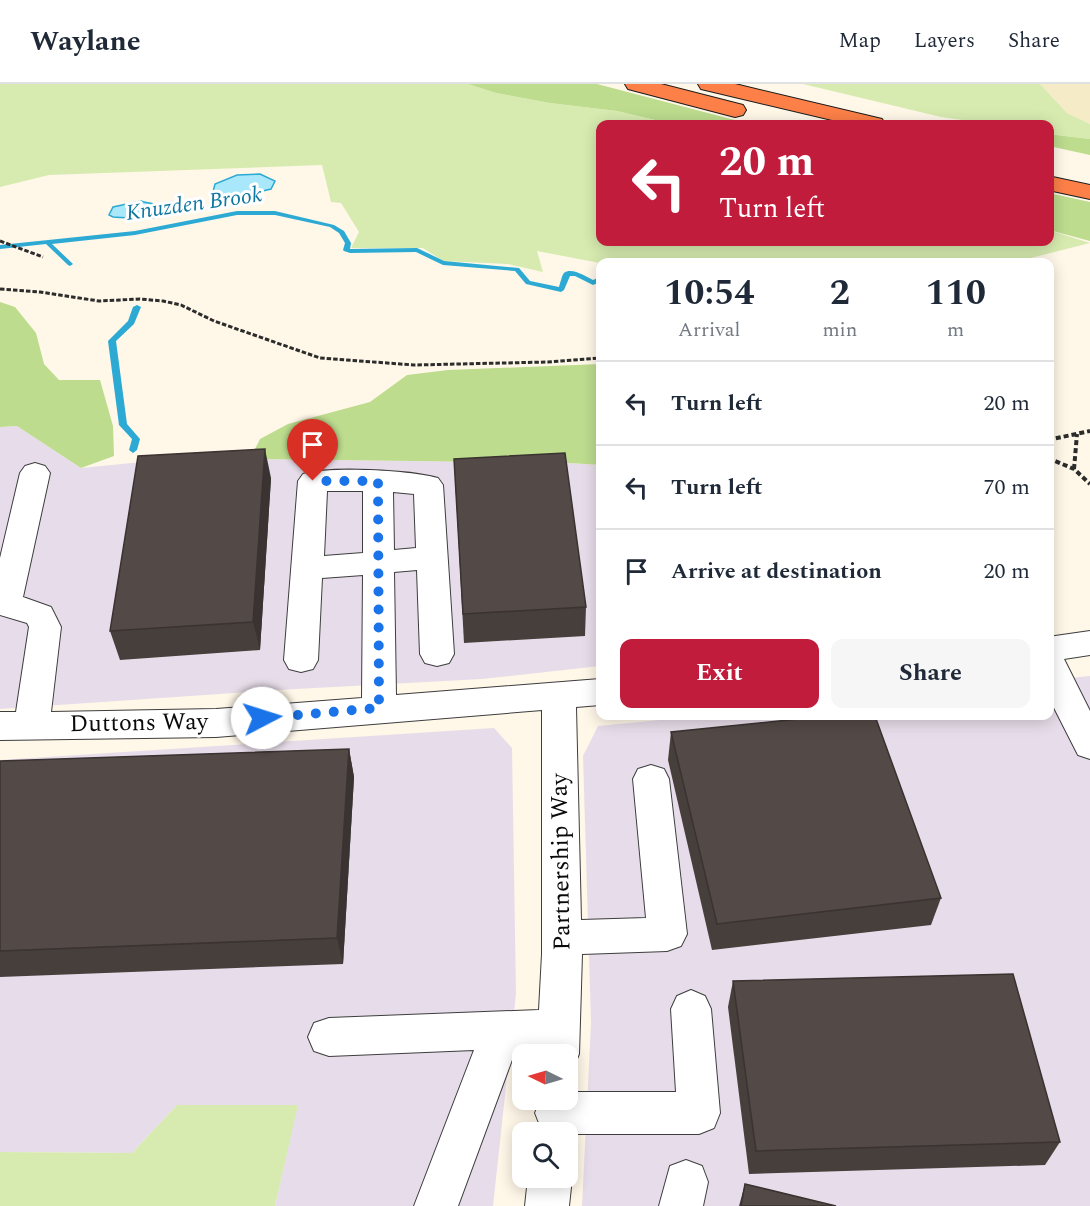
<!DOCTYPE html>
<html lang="en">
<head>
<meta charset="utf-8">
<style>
  :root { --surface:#fff; --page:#f6f6f7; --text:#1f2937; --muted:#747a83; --line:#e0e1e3; --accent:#c11c3c }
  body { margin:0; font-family:Spectral,serif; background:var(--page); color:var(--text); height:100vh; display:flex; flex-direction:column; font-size:22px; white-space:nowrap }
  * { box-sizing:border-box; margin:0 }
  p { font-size:20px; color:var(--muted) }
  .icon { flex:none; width:33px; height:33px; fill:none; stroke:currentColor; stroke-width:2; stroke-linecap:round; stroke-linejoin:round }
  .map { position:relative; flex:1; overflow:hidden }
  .drawer { position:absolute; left:596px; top:174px; width:458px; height:462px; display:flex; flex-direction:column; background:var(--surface); border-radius:12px; box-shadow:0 3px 15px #0003 }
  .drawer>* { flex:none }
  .top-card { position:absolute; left:596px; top:36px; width:458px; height:126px; border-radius:12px; box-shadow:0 3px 15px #0003; background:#c11c3c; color:#fff; overflow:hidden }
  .needle { width:39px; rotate:275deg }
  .controls { position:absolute; left:512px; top:960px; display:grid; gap:12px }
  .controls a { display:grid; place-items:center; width:66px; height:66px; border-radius:12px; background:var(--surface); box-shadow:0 3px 15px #0003; font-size:30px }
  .pin { position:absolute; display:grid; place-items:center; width:51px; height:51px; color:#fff; margin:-62px -26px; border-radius:50% 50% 50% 0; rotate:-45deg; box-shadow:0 0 6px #0007 }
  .pin .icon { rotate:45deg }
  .me { position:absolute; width:66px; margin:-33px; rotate:85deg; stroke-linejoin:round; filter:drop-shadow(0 0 4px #0008) }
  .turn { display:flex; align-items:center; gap:21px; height:126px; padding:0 24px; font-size:27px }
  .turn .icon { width:78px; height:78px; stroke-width:2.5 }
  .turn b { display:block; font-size:42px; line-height:51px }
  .eta { display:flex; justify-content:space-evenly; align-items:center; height:102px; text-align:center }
  .eta b { font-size:36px; font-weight:700; line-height:42px }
  .button { display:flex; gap:12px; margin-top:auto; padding:12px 24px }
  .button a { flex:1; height:69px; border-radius:12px; background:var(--accent); color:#fff; font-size:24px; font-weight:700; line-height:69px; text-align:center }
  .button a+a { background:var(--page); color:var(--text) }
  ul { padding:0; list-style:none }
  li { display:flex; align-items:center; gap:18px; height:84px; padding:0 24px; border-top:2px solid var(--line) }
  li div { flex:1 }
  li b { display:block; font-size:22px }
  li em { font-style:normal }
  header { display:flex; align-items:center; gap:36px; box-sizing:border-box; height:84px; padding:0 30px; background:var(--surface); border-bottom:2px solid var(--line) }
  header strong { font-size:28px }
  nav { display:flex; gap:33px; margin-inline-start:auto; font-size:21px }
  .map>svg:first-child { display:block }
</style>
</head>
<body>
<header>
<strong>Waylane</strong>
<nav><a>Map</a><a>Layers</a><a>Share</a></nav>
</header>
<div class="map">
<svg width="1090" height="1122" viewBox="0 0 1090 1122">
  <rect width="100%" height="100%" fill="#fff7e8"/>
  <g fill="#e7ddea">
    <polygon points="17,342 81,384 183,374 569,379 600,381 600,582 482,595 278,606 0,625 0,343"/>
    <polygon points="1090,592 1090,1122 582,1122 591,939 583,672 598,642 701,632 1048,632 1049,596"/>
    <polygon points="494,644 512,664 516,910 493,1122 275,1122 297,1021 177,1021 132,1069 0,1068 0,676"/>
  </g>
  <polygon fill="#f6ebc7" points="1040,0 1090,0 1090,40 1067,29"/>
  <g fill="#d7ebb0">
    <polygon points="0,0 468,0 496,9 550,19 617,27 672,40 600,40 600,158 1048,158 1049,146 1090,159 1015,178 600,179 537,167 543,188 508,180 443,177 423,164 351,164 359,148 341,119 331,118 322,81 49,91 0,103"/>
    <polygon points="803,0 1040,0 1067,29 1090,40 1090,55 1049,50 1048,40 991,40 941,33"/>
    <polygon points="177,1021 298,1021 275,1122 0,1122 0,1068 132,1069"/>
  </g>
  <g fill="#bddc8e">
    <polygon points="468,0 597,0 750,40 672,40 617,27 550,19 496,9"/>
    <polygon points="1048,50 1090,55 1090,71 1049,62"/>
    <polygon points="1049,109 1090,118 1090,157 1049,146"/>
    <polygon points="0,218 15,223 36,249 44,280 59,296 100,296 113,342 114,372 81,384 17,342 0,343"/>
    <polygon points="600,280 600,381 569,379 250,375 260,355 288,340 370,318 407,291 448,286"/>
  </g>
  <g fill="#a9e7fa" stroke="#2caad4" stroke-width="1.5">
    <polygon points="260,90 275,97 271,105 232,114 212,112 215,100 237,91"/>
    <path d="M141,117C152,121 174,122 181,127C161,137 134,134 113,133L109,131L113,123Z"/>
  </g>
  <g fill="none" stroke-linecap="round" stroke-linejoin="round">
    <g fill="#2caad4" fill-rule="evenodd">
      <path d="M237,127H275L334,141L344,147L351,159L350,165L417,164L444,177L519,184L530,197L559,203C560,200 562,191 564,189C572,183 586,193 593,196L600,193V198L593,201L575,192H570L564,206L561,208L526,200L515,187L443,181L416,168L350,169L344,167L343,166L345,159L339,149L330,143L275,131H237L135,151L52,160L72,179L73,180L70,182L68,181L46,160L0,165V161L135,147Z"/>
      <polygon points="137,221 141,223 134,240 116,257 127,340 140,355 137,366 133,369 129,366 132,355 119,341 108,257 128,237 133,223"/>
    </g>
    <g stroke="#3d3d3d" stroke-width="2">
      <g id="minor">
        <path d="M35,379L45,382L50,389L23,513L51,523L61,543L51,628L216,625L362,614L363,491L322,494L318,576L313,585L301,588L289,585L284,576L298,397L303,390C330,382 410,386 438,394L443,401L454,570L449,579L437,582L425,579L420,570L417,486L394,488L396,611L600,595V621L576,623L581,836L646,834L633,695L638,685L651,681L664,685L669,695L687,850L681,862L667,867L582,870L579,970L573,984L567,986V970H537L538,964L516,965L458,1122H414L474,966L329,972L314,967L308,953L314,939L329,934L539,926L542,870V626L216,653L0,656V628H16L29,543L27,539L0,531V474L20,389L25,382ZM327,407H363V469L324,472ZM393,408L414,410L416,464L394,466Z"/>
        <polygon points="1090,547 1090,571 1064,575 1090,627 1090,675 1078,671 1048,612 1048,553"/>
        <polygon points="691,906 705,912 711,925 720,1029 714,1044 699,1050 567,1050 553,1048 541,1044 535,1029 540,1016 567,1016 567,1008 676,1008 671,925 677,912"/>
        <polygon points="686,1076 702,1082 708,1098 703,1122 659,1122 670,1082"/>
        <polygon points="567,1082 572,1094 569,1122 525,1122 528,1094 567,1094"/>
      </g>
    </g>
    <g stroke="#1b1b1b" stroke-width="2">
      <g id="highway">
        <polygon points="625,0 661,0 743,21 746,26 743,31 735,33 628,5"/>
        <polygon points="698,0 735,0 882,35 885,40 849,40 701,5"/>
        <polygon points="1048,92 1090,101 1090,115 1048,106"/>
      </g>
    </g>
    <g stroke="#2c2c2c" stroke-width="3" stroke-dasharray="4.5 2" stroke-linecap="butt">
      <polyline points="0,157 43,173"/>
      <polyline points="0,205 40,208 99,217 140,215 163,217 181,221 214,237 320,274 414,281 548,278 600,274"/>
    </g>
    <g stroke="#2c2c2c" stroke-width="4" stroke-dasharray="5 3" stroke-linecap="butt">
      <polyline points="1048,356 1090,347"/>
      <polyline points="1048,374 1074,385 1090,400"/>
      <polyline points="1074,385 1077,350"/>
    </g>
    <use href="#minor" fill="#fff" fill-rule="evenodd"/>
    <use href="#highway" fill="#fd8048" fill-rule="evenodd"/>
  </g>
  <g fill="#473f3c">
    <polygon points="454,375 586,523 585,552 464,559"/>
    <polygon points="271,394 260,566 120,576 110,547"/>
    <polygon points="671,648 941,814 931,841 712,866 668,676"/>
    <polygon points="349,665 354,693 343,880 0,893 0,677"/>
    <polygon points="733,897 1060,1058 1045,1081 749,1090 728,923"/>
    <polygon points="745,1100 836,1122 739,1122"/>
  </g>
  <g fill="#3a3331">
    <polygon points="265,365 271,394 260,566 253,538"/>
    <polygon points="349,665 354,693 343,880 337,854"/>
  </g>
  <g fill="#534946" stroke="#3a3331" stroke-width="1.5">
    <polygon points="265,365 253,538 110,547 138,372"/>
    <polygon points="565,369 586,523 463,530 454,375"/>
    <polygon points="827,632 875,632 941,814 717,840 671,648"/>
    <polygon points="349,665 337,854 0,867 0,677"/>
    <polygon points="1013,890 1060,1058 756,1067 733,897"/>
    <polygon points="745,1100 836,1122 741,1122"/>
  </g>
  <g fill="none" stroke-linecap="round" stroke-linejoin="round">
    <polyline stroke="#1a73e8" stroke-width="10" stroke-dasharray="0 18" points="262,634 379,624 378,397 313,397"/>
  </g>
  <g text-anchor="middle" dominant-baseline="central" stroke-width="6" stroke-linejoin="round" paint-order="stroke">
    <g font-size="22" font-style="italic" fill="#0e77a1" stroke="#fff">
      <text transform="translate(194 120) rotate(-8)">Knuzden Brook</text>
    </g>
    <g font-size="24" fill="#0a0a0a" stroke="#fff">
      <text transform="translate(139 639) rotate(-1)">Duttons Way</text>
      <text transform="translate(561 778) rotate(-91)">Partnership Way</text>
    </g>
  </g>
</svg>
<div class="controls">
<a><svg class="needle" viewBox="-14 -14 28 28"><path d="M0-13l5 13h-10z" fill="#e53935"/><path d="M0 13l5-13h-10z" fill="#747a83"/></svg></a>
<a><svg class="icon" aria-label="search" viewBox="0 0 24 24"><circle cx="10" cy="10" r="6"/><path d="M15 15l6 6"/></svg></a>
</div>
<div class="pin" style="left:313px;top:397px;background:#d93025"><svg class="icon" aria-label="arrive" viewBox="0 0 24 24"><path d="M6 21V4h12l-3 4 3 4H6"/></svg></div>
<svg class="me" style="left:262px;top:634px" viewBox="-20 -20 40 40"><circle r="19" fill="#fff"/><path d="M0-13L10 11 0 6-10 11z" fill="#1a73e8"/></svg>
<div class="top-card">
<div class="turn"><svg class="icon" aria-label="left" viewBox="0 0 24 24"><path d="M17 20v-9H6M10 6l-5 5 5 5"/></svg><div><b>20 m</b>Turn left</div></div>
</div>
<section class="drawer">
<div class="eta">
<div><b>10:54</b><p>Arrival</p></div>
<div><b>2</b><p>min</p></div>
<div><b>110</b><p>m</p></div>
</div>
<ul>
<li><svg class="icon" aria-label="left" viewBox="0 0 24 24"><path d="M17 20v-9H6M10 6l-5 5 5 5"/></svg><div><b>Turn left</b></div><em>20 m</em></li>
<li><svg class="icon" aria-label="left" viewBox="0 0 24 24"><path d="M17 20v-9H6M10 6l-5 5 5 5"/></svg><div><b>Turn left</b></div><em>70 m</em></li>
<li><svg class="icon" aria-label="arrive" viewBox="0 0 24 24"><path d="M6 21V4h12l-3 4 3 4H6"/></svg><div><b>Arrive at destination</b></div><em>20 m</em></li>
</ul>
<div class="button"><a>Exit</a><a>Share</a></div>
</section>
</div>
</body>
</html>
